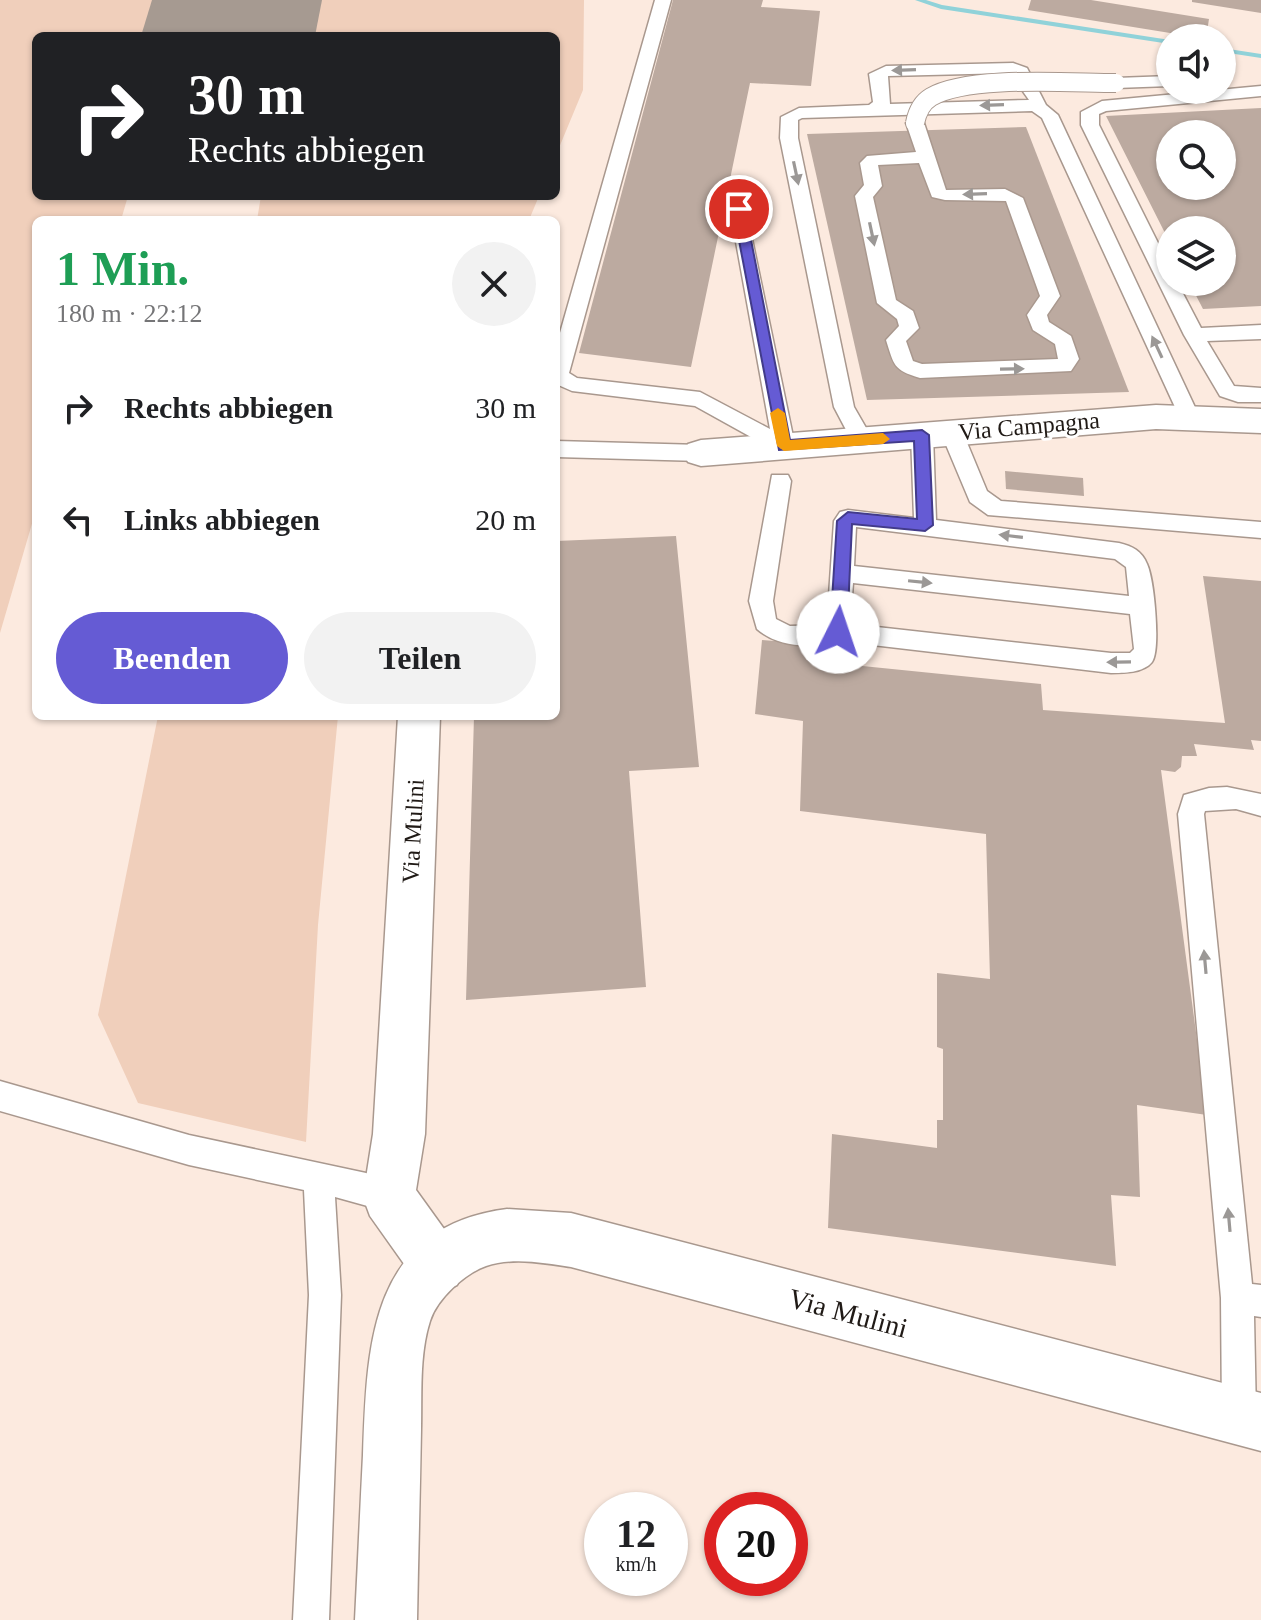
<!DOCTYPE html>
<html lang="de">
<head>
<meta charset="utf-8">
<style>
  :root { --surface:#fff; --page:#f2f2f2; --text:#202124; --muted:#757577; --accent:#655bd4 }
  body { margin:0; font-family:Georgia,serif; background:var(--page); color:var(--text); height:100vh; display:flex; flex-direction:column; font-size:30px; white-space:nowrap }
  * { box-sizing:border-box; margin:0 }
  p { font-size:26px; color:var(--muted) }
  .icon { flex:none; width:44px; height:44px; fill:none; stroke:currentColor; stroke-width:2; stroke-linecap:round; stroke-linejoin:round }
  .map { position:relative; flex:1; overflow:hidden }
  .side { position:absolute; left:32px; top:216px; width:528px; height:504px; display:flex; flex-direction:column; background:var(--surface); border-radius:12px; box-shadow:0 2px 6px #0004 }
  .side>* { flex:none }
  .hud { position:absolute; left:32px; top:32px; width:528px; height:168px; border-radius:12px; box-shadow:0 2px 6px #0004; background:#202124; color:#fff; overflow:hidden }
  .tools { position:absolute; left:1156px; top:24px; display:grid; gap:16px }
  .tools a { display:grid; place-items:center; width:80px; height:80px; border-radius:50%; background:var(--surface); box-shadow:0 2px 6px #0004; font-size:40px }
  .speed { position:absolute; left:584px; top:1492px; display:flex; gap:16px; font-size:40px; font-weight:700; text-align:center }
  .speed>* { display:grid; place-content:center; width:104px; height:104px; border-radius:50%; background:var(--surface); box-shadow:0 2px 6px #0004; line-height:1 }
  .speed small { font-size:20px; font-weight:400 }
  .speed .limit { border:12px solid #d22; background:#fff; color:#111 }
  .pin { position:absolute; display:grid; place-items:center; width:68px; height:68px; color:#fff; margin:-34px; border:4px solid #fff; border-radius:50%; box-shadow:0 2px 8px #0007 }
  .me { position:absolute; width:88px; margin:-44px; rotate:4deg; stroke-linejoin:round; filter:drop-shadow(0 0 6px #0008) }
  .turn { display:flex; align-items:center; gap:28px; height:168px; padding:0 24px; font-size:36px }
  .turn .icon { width:104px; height:104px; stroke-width:2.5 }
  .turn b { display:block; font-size:56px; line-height:68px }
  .round { display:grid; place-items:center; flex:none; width:84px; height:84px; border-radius:42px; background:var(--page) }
  .overview { display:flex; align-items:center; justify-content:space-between; height:136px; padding:0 24px }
  h1 { font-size:48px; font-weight:600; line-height:60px; color:#1e9e55 }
  .primary-button { display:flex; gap:16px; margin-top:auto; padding:16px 24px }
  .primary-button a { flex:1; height:92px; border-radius:48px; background:var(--accent); color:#fff; font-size:32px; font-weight:600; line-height:92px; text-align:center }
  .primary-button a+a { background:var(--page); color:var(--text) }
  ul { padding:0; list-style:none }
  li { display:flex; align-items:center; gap:24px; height:112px; padding:0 24px }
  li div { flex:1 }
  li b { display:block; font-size:30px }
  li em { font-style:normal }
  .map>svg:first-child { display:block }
</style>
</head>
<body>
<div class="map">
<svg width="1261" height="1620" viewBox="0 0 1261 1620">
  <rect width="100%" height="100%" fill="#fceadf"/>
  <g fill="#f0cfbb">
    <polygon points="0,0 185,0 175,36 36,36 36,196 128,196 121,220 36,220 36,510 0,633"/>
    <polygon points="300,0 584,0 583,90 556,155 556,36 293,36"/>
    <polygon points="261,196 539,196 529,220 257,220"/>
    <polygon points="158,716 338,716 318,925 306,1142 138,1103 98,1015"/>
  </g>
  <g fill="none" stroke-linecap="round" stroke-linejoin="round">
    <g fill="#90d2d9" fill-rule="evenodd">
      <polygon points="915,0 926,0 942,5 1170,40 1170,44 941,9"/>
      <polygon points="1222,48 1261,54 1261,58 1222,52"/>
    </g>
    <polygon fill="#a69a91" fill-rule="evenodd" points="152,0 322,0 315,36 141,36"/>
  </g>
  <g fill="#bcaaa0" fill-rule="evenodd">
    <polygon points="673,0 763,0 761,7 820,11 811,86 750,83 691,367 579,353"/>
    <polygon points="1031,0 1091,0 1209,19 1206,38 1201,38 1028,10"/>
    <polygon points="1192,0 1261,0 1261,13 1192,2"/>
    <path d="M1261,108V306L1203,309L1189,282H1222V230H1170V243L1106,116ZM1170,134H1222V186H1170Z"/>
    <polygon points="1026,127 1129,392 867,400 807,134"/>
    <polygon points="1005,471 1083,478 1084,496 1006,489"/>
    <polygon points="676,536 699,767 629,771 646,987 466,1000 474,716 556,716 556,541"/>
    <polygon points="1203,576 1261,581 1261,741 1251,740 1254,750 1194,744 1197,756 1182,756 1181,767 1175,772 1161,770 1207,1115 1137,1105 1140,1197 1111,1195 1116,1266 828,1228 832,1134 937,1148 937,1120 943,1120 943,1049 937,1047 937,973 990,979 986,834 800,811 803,721 755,714 762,640 814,644 813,661 1041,684 1043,710 1225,723"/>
  </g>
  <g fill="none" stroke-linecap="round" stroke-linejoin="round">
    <g stroke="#a9988e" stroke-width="3">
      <g id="lane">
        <polygon points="655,0 671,0 569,373 577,378 700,392 770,429 730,209 733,205 745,205 795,446 792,451 776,451 695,406 572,391 556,384 556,347"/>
        <path d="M1013,63L1027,68L1046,105L1058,115L1200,418L1197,423H1183L1180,418L1042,118L1032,111L802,118L798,120V138L854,407L873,440L870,445H854L834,407L780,138L781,117L799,108L869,105L873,102L869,74L886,66ZM1010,73L1029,100L890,104L888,76Z"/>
        <polygon points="1170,76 1170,86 1116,88 1108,83 1116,78"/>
        <polygon points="1261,86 1261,96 1106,111 1099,114 1099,125 1170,267 1170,282 1177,282 1201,328 1261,325 1261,339 1207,341 1234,386 1261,388 1261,402 1238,402 1220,396 1184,335 1081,125 1081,112 1102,101"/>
        <path d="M915,118L924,123L946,190L1005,189L1023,198L1060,296L1047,315L1049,322L1071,336L1079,359L1071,371L920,378C893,370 894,365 886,340L899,326L897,319L877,303L855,196L864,185L860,163L867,156L916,152L906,123ZM919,163L932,197L945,200L1006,201L1040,296L1027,315L1033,330L1055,344L1058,359L922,364L913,361L906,341L919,328L913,311L896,300L873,197L882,186L878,165Z"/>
        <polygon points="952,426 959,428 963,433 987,491 1001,501 1261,522 1261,538 988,515 970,502 941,433 945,428"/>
        <path d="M922,428L929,430L933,435L936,520L1119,543C1132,546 1142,551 1147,564C1154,579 1161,649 1152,662C1143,673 1124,673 1111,673L838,641C811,648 779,648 757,629L749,601L772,475H788L791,481L773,601L776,619L790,626L827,625L834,521L840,512L848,510L914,518L911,435L915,430ZM856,527L1115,559L1126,567L1129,596L854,566ZM853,583L1130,614L1134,649L1130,653H1111L850,624Z"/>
        <polygon points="556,441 701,445 709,448 712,453 709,458 701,461 556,457"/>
        <polygon points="1227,787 1261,794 1261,816 1236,809 1205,811 1204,814 1252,1284 1261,1285 1261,1317 1254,1316 1256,1416 1251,1428 1239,1433 1227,1428 1222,1416 1221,1298 1178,814 1184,795 1209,788"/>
        <polygon points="0,1081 189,1135 366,1173 400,1186 404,1197 400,1208 389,1212 335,1197 341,1295 329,1620 293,1620 309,1295 304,1190 189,1165 0,1111"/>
      </g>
    </g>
    <g stroke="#a9988e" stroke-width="3">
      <g id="street">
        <polygon points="1156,405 1261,409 1261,433 1156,429 701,466 688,462 683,453 688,444 701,440"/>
        <polygon points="398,716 440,716 425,1134 416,1190 457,1247 465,1266 457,1285 438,1293 419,1285 370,1216 363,1197 373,1134"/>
      </g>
    </g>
    <g stroke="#a9988e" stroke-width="3">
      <path id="secondary" d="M507,1209L571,1213L1261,1393V1451L571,1267C544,1263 513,1257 486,1266C464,1274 437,1299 430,1321C419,1355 422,1395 421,1430C420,1494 418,1557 417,1620H355C358,1565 360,1510 363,1455C367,1345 369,1227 507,1209Z"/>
    </g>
    <use href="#lane" fill="#fff" fill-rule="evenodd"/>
    <use href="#street" fill="#fff" fill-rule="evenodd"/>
    <use href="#secondary" fill="#fff" fill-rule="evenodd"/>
    <g stroke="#a9988e" stroke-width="20" stroke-linecap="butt">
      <path id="lane-bridge" d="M915,123C917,113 921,103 931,97C968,75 1071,83 1116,83"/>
    </g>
    <use href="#lane-bridge" stroke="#fff" stroke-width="18"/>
  </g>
  <defs><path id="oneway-solid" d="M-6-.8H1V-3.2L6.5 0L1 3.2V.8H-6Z" transform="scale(2)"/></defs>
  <g fill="#9b9896">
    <use href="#oneway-solid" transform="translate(904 70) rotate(178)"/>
    <use href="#oneway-solid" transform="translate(992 105) rotate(178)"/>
    <use href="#oneway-solid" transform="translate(796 173) rotate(78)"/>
    <use href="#oneway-solid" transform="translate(975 194) rotate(178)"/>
    <use href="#oneway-solid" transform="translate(872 234) rotate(78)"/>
    <use href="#oneway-solid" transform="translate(1157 347) rotate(-115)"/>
    <use href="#oneway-solid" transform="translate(1012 369) rotate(-1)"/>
    <use href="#oneway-solid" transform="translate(1011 536) rotate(-173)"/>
    <use href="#oneway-solid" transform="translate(920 582) rotate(6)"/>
    <use href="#oneway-solid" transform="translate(1119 662) rotate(179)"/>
    <use href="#oneway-solid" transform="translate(1205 962) rotate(-95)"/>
    <use href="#oneway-solid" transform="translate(1229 1220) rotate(-95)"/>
  </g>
  <polygon fill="#655bd4" stroke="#423b8a" stroke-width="2" points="739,205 745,209 790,440 922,430 929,435 933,525 925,531 852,524 847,632 838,639 830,632 837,521 848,512 917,519 914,441 779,450 733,209"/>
  <polygon fill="#f59e0b" points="778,408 785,413 790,440 883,433 890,439 883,444 784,451 777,446 770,413"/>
  <g text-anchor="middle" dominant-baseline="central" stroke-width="6" stroke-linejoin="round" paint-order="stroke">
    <g font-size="24" fill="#201a16" stroke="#fff">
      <text transform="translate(1029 426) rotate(-5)">Via Campagna</text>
      <text transform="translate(413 831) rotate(-87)">Via Mulini</text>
    </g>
    <g font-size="28" fill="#201a16" stroke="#fff">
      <text transform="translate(848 1313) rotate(15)">Via Mulini</text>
    </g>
  </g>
</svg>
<div class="tools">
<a><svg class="icon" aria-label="sound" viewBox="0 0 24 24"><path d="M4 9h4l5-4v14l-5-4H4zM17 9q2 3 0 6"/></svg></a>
<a><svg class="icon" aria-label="search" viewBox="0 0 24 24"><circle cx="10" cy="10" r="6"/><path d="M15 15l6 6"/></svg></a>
<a><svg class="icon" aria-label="layers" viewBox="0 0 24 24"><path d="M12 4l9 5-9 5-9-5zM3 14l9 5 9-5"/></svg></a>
</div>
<div class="speed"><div>12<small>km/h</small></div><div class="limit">20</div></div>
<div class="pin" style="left:739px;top:209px;background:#d93025"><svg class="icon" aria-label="arrive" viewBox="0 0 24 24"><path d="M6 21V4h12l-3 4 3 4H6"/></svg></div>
<svg class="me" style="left:838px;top:632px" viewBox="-20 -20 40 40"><circle r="19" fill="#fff"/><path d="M0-13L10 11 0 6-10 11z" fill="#655bd4"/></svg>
<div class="hud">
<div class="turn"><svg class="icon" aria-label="right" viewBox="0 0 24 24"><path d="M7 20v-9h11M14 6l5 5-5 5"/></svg><div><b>30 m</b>Rechts abbiegen</div></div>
</div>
<section class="side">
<div class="overview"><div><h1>1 Min.</h1><p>180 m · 22:12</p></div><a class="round"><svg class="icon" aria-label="close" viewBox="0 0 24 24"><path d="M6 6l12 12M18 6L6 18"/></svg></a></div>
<ul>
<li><svg class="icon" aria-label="right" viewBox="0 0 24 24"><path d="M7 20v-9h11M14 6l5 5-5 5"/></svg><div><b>Rechts abbiegen</b></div><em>30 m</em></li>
<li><svg class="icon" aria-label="left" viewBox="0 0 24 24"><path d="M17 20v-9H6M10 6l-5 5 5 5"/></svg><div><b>Links abbiegen</b></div><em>20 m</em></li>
</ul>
<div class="primary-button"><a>Beenden</a><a>Teilen</a></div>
</section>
</div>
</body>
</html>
